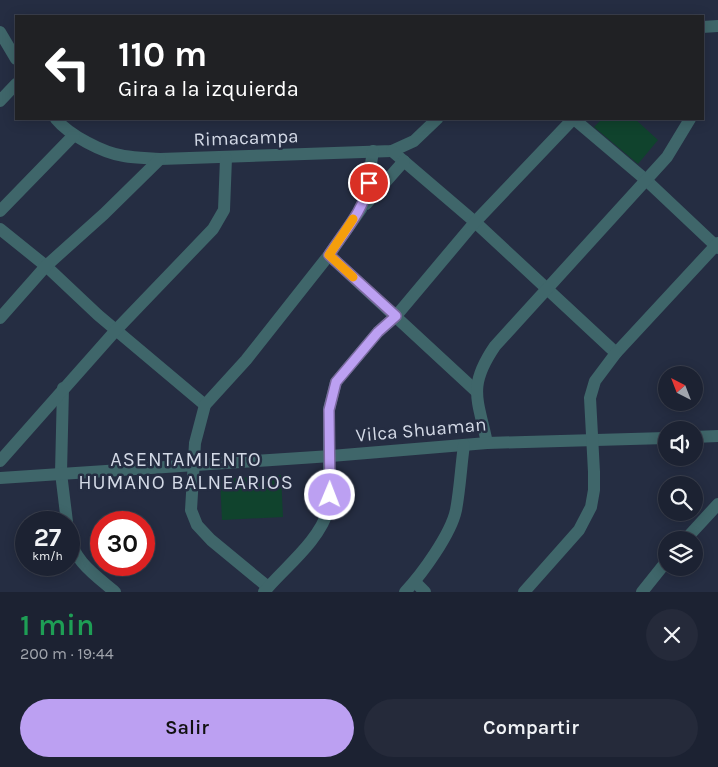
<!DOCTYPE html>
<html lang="es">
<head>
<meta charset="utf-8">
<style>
  :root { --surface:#1c2232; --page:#252a3a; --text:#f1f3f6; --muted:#a0a4ac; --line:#3a3f4d; --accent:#bca0f2 }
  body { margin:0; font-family:Karla,sans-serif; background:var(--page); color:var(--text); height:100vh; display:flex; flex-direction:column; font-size:19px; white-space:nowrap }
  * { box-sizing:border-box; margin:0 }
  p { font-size:16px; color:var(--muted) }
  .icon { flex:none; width:28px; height:28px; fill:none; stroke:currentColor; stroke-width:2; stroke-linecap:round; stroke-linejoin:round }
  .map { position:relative; height:592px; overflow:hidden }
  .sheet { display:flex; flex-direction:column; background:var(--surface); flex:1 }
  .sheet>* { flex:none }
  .guide { position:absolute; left:15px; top:15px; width:689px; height:105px; border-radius:0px; box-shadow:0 2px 12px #0003,0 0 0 1px var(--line); background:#202124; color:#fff; overflow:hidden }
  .needle { width:32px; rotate:318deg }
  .tools { position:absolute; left:658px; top:366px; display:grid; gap:10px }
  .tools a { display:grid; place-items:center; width:45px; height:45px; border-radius:50%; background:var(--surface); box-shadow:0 2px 12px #0003,0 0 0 1px var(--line); font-size:25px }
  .speed { position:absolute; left:15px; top:511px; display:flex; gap:10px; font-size:25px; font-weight:700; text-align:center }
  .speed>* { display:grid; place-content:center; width:65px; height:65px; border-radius:50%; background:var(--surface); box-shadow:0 2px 12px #0003,0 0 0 1px var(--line); line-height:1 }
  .speed small { font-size:12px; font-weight:400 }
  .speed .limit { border:8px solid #d22; background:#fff; color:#111 }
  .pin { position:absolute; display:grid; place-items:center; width:42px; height:42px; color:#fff; margin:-21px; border:2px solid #fff; border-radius:50%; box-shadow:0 1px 5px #0007 }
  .me { position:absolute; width:55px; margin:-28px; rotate:1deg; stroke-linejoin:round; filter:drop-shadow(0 0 4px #0008) }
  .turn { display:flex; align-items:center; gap:18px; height:105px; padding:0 20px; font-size:22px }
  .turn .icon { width:65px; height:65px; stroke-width:2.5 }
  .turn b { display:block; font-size:35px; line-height:42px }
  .round { display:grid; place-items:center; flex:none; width:52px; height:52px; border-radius:26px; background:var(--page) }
  .summary { display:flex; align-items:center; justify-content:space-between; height:85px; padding:0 20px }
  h1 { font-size:30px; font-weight:600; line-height:38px; color:#1e9e55 }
  .action { display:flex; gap:10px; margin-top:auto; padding:10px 20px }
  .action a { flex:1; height:58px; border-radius:30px; background:var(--accent); color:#111; font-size:20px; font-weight:600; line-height:58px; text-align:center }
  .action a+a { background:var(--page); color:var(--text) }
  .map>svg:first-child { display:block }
</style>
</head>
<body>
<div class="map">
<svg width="718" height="592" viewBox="0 0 718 592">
  <rect width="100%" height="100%" fill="#252d42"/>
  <g fill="#10432d">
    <polygon points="602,119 635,119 658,140 638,164 594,127"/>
    <polygon points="281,475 283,517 222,520 220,479"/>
  </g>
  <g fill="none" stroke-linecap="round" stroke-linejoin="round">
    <g stroke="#3f666a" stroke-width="12">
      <polyline points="702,27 718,26"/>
      <polyline points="0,32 16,59"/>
      <polyline points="0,101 16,84"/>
      <path d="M56,119C69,135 103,153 124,156C136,158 148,158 160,159L392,151L414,141L437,119"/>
      <polyline points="574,119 646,180 718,248"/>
      <polyline points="392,151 475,222 616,353"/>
      <polyline points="366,204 404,161"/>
      <polyline points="0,211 74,135"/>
      <polyline points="0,229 46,266 98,315 205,405"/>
      <polyline points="329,255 476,391"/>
      <polyline points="0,318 46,266 104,214 160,159"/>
      <polyline points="63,388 61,473 67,522"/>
      <polyline points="694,437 718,436"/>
      <path d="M487,443C478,399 467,387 495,346L667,157L690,119"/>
      <polyline points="0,461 117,329 213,229 224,210 226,158"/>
      <polyline points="0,478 331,456 487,443 666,438"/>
      <path d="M69,533C72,560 95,575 115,592"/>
      <polyline points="685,540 718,504"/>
      <polyline points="415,582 425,592"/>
      <polyline points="268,587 211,540 197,525 191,510 195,443 205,405 246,360 329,255 361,209 366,196 373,151"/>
      <path d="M264,592C286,566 319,542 329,508V409L336,382L378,332L396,316L475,222L573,119"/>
      <path d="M405,592C422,574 451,534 456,510C460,489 461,466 464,445"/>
      <polyline points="524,592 579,530 591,507 594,490 594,472 590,398 595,381 616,353 718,243"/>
      <polyline points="642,592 666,562"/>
    </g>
  </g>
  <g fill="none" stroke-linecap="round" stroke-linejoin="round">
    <g stroke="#7a689d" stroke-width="12">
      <path id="route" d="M330,495L329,410L336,382L378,332L396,316L329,255C344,232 364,210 369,183"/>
    </g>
    <use href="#route" stroke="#bca0f2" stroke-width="9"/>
    <polyline stroke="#f59e0b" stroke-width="9" points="353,219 329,255 353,277"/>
  </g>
  <g text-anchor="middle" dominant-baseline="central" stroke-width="5" stroke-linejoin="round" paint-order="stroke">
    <g font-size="19" fill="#d3d9e6" stroke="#252d42">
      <text transform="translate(246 138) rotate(-2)">Rimacampa</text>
      <text transform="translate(421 430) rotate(-5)">Vilca Shuaman</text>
    </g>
    <g font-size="20" letter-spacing="1" fill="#d3d9e6" stroke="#252d42">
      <text x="186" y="459">ASENTAMIENTO<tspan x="186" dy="23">HUMANO BALNEARIOS</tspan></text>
    </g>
  </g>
</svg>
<div class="tools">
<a><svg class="needle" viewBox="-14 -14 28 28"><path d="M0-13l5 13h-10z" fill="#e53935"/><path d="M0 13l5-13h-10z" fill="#a0a4ac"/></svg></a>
<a><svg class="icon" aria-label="sound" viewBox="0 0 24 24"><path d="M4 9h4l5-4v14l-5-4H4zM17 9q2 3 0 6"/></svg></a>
<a><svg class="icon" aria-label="search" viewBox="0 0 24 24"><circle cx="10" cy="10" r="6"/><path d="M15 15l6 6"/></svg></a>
<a><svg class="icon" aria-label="layers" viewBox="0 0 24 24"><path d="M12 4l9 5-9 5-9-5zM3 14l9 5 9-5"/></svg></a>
</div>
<div class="speed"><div>27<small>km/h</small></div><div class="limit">30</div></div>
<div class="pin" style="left:369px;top:183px;background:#d93025"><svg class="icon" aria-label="arrive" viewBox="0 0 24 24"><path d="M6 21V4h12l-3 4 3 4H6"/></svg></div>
<svg class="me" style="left:330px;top:495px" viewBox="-20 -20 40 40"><circle r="17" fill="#bca0f2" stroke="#fff" stroke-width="3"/><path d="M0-11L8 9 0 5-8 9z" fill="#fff"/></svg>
<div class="guide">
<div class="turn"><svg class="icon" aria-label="left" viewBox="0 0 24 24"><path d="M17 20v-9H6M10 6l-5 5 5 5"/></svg><div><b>110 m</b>Gira a la izquierda</div></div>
</div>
</div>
<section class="sheet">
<div class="summary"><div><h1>1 min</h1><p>200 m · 19:44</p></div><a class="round"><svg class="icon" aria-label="close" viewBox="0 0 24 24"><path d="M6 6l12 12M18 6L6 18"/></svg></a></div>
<div class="action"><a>Salir</a><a>Compartir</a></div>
</section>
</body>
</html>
